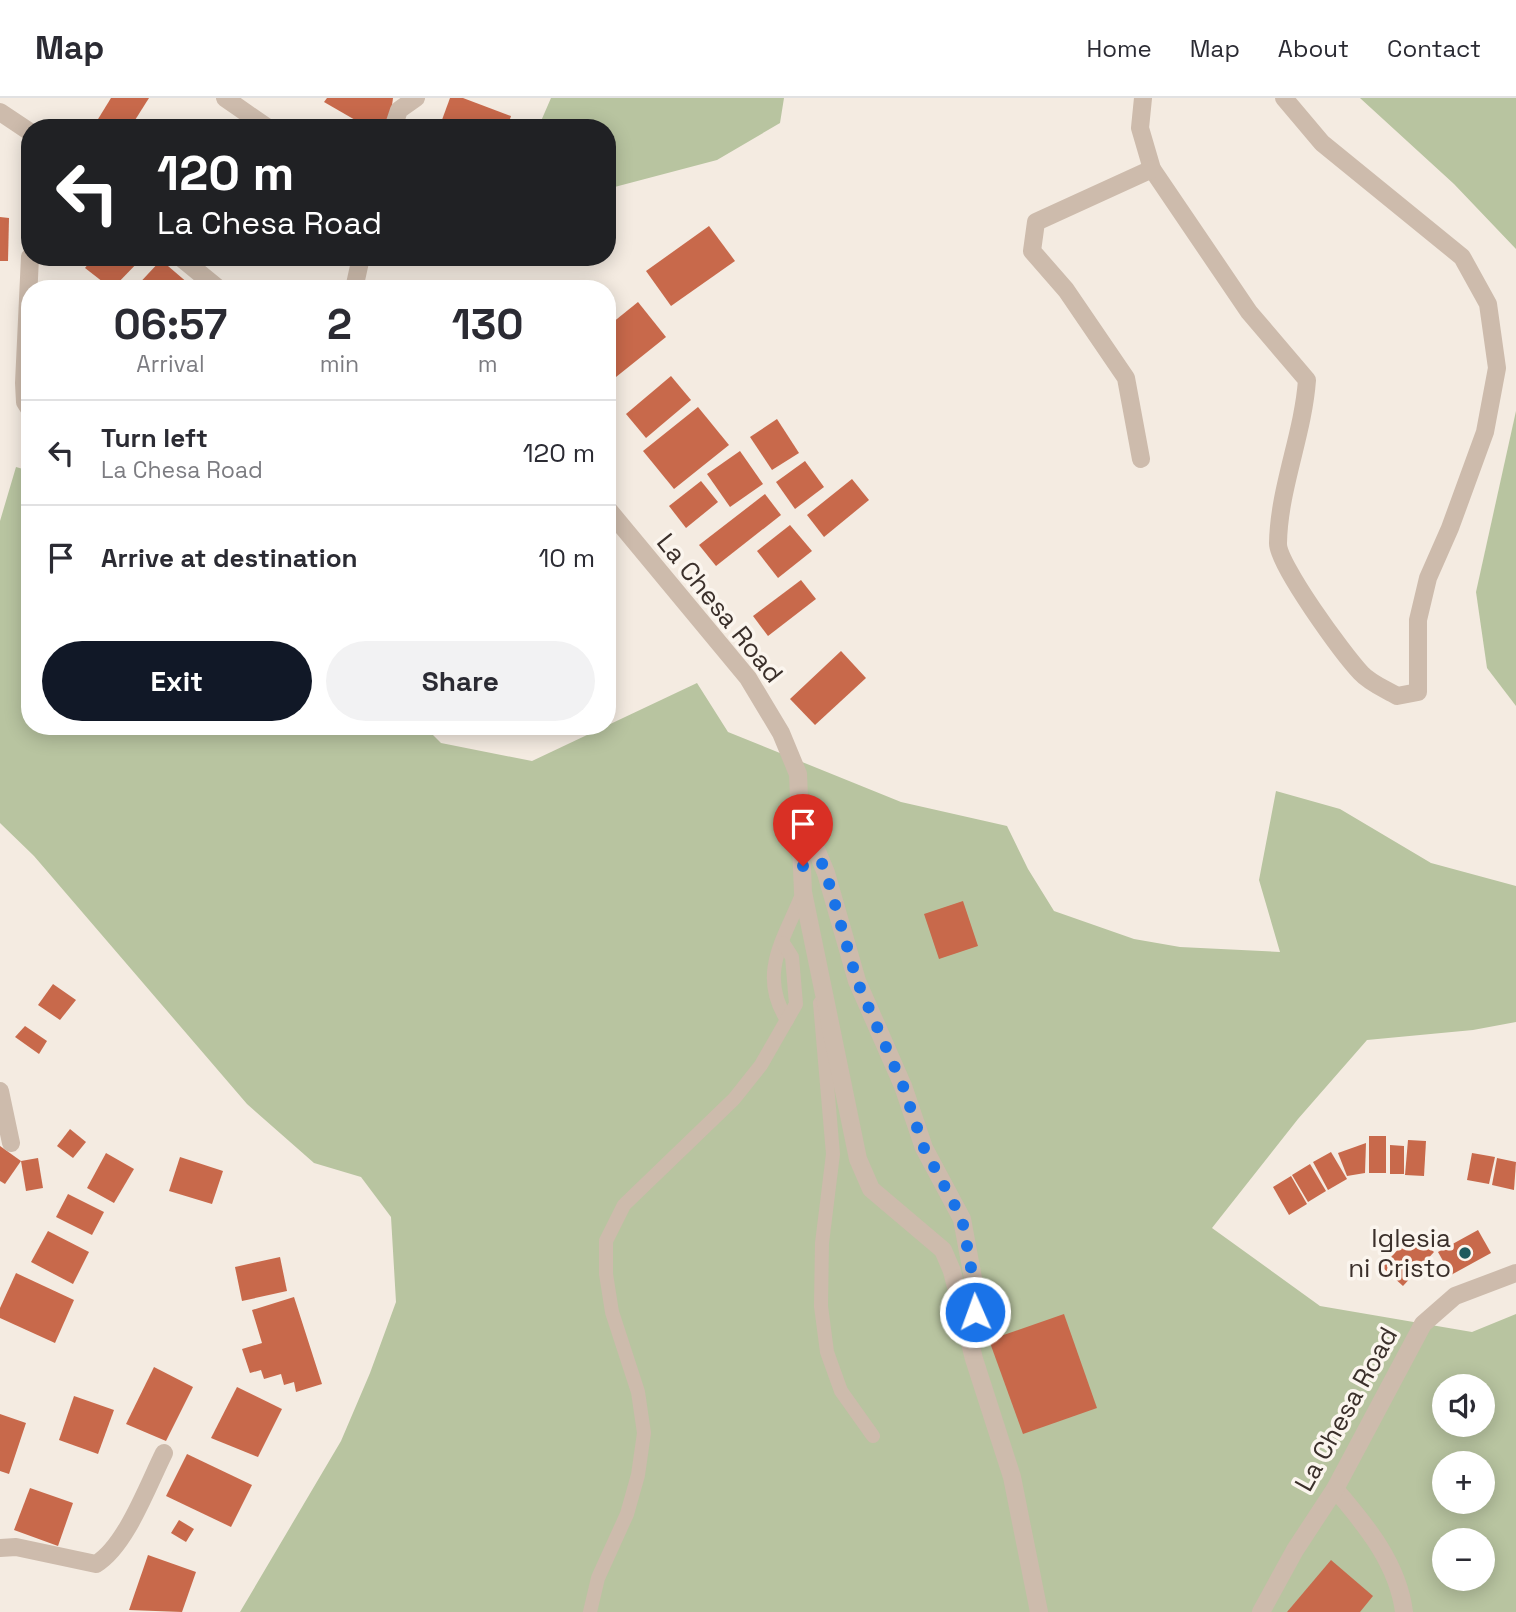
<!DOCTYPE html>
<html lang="en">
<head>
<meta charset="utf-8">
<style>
  :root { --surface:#fff; --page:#f2f2f3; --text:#2b2b33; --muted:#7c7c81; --line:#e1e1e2; --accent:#111827 }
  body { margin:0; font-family:"Space Grotesk",sans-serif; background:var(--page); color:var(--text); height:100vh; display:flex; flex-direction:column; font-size:26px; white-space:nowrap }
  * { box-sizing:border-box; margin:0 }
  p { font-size:23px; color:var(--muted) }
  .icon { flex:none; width:38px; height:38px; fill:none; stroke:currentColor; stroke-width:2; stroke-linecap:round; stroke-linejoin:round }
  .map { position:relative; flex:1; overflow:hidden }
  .drawer { position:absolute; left:21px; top:182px; width:595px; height:455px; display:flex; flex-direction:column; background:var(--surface); border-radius:28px; box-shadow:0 4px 18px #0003 }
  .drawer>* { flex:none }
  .top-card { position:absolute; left:21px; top:21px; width:595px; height:147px; border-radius:28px; box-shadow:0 4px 18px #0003; background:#202124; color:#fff; overflow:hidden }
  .fabs { position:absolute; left:1432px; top:1276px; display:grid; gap:14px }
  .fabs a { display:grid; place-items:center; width:63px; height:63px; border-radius:50%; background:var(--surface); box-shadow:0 4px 18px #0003; font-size:35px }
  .pin { position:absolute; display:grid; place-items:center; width:60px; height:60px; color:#fff; margin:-72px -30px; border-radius:50% 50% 50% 0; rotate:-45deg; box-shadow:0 0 7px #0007 }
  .pin .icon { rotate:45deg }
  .me { position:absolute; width:77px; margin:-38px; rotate:358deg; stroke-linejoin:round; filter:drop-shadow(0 0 5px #0008) }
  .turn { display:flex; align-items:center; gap:24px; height:147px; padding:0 21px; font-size:32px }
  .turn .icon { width:91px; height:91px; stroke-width:2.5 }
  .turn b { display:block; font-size:49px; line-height:60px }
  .eta { display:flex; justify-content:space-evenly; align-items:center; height:119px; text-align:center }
  .eta b { font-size:42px; font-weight:700; line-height:49px }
  .primary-button { display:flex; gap:14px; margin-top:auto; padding:14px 21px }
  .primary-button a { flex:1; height:80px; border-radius:42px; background:var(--accent); color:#fff; font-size:28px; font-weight:700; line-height:80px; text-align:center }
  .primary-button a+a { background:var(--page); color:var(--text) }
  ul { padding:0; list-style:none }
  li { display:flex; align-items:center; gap:21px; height:105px; padding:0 21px; border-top:2px solid var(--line) }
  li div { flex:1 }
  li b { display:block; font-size:26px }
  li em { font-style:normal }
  header { display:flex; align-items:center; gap:42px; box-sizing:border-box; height:98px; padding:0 35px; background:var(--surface); border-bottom:2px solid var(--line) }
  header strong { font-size:33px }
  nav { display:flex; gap:38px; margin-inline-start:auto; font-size:24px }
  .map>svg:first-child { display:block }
</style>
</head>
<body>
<header>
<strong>Map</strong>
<nav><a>Home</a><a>Map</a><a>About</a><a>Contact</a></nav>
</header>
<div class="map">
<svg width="1516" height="1514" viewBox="0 0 1516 1514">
  <rect width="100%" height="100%" fill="#f4ebe1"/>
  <g fill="#b8c4a0" fill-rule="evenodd">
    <polygon points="551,0 784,0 780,25 717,62 607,91 607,30 538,30"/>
    <polygon points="1360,0 1516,0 1516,151 1454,86"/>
    <polygon points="1516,313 1516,608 1487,570 1476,494"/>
    <path d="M16,369L30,373V628H424L441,645L532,663L697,585L728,634L901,704L1007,728L1028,771L1054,813L1134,841L1180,849L1280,854L1259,782L1276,693L1340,711L1431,765L1516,788V924L1473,932L1367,942L1298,1021L1212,1130L1320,1208L1472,1234L1516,1216V1514H240L341,1343L370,1275L396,1204L391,1119L361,1079L314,1065L247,1006L34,758L0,725V423ZM1444,1288H1482V1326H1444ZM1444,1365H1482V1404H1444ZM1444,1442H1482V1480H1444Z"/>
  </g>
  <g fill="#c8694b">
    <polygon points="111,0 149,0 130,30 101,30 95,26"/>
    <polygon points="327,0 393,0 389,30 369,30 324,4"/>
    <polygon points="450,0 463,0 511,18 507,30 439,30"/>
    <polygon points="0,119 9,120 8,163 0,163"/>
    <polygon points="709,128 735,163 671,208 646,173"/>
    <polygon points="94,159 143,159 112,191 85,170"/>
    <polygon points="161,162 189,186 186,191 134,191"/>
    <polygon points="638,204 666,239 611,283 607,278 607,229"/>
    <polygon points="671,278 691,302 646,340 626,316"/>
    <polygon points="698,309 729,347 674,391 643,353"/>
    <polygon points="777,321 799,355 772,372 750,339"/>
    <polygon points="740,353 763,386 730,409 707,376"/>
    <polygon points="805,363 824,389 795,411 776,384"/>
    <polygon points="852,381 869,402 824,439 807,417"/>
    <polygon points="701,383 718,404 686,430 669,408"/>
    <polygon points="765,396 781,417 716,468 699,447"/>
    <polygon points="790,427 812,453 778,480 757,453"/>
    <polygon points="801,482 816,501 768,538 753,518"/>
    <polygon points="841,553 866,580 815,627 790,601"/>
    <polygon points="963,803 978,848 939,861 924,816"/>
    <polygon points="53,886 76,902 60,922 38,907"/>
    <polygon points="25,928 47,943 39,956 15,939"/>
    <polygon points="70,1031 86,1044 73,1060 57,1048"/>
    <rect x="1369" y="1038" width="17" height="37"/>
    <polygon points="1408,1042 1426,1043 1424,1078 1405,1077"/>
    <polygon points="1366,1045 1365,1075 1347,1078 1338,1055"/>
    <polygon points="1390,1047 1404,1048 1404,1076 1390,1076"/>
    <polygon points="0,1048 21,1063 5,1086 0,1083"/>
    <polygon points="1331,1054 1347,1081 1328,1092 1313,1064"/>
    <polygon points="106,1055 134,1071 114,1105 87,1090"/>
    <polygon points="1472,1055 1495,1059 1489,1086 1467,1082"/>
    <polygon points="180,1059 223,1073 212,1106 169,1093"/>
    <polygon points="38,1060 43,1090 26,1093 21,1063"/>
    <polygon points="1497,1060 1516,1064 1514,1092 1492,1087"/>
    <polygon points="1310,1066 1326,1093 1308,1104 1292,1077"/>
    <polygon points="1291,1078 1307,1106 1289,1117 1273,1089"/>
    <polygon points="68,1096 104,1114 92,1137 56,1119"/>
    <polygon points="1478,1132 1491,1155 1451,1177 1438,1154"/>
    <polygon points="48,1133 89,1154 73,1186 31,1164"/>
    <polygon points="1413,1135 1434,1154 1403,1188 1382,1169"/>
    <polygon points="280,1159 287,1193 242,1203 235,1169"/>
    <polygon points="16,1175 74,1202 55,1245 0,1220 0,1210"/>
    <polygon points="294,1199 322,1286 296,1294 294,1284 284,1287 281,1276 264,1281 261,1272 250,1275 242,1251 262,1245 252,1212"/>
    <polygon points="1064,1216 1097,1310 1023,1336 989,1242"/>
    <polygon points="154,1269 193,1289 166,1343 126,1326"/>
    <polygon points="237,1289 282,1311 258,1359 211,1340"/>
    <polygon points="74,1298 114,1312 98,1356 59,1342"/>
    <polygon points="0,1316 26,1325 9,1376 0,1373"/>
    <polygon points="187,1356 252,1387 231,1429 166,1398"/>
    <polygon points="30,1390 73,1405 58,1448 14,1432"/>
    <polygon points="179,1422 194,1431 186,1444 171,1435"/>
    <polygon points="148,1457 196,1474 182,1514 129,1512"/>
    <polygon points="1331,1462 1373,1498 1360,1514 1287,1514"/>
  </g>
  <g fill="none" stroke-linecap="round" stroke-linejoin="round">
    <g stroke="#cdbbac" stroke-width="14">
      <polyline points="820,905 833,1056 822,1145 821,1208 827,1254 841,1293 873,1338"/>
      <path d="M787,922C757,875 785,840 803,794"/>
      <polyline points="590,1514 598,1480 627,1416 638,1377 644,1335 638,1294 612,1214 606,1176 606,1143 624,1107 734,1001 761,967 796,906 792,859 783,845"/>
    </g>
    <g stroke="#cdbbac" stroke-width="18">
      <polyline points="225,0 268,30"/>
      <path d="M1143,0L1140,30L1152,71L1249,214L1307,282C1303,337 1279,390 1278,445C1277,466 1344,557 1361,575C1370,585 1385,591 1397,598L1418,594V522L1428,480L1450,430L1485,334L1497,270L1488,206L1462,159L1322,45L1284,0"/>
      <polyline points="0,14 30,34"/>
      <polyline points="393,30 399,12 416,0"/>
      <polyline points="180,159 219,191"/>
      <polyline points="354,191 361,159"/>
      <polyline points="30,312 25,304 24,285 30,159"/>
      <polyline points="1141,361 1126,280 1066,192 1032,153 1036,124 1152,71"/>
      <polyline points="607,410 748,580 781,635 798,676 803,794 858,1061 871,1091 943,1152 952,1173 974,1261 1012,1379 1039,1514"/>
      <polyline points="806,727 826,775 857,883 903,988 924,1050 962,1121 975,1191 974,1237"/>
      <polyline points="0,993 11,1045"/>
      <path d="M1335,1391C1366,1427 1398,1466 1404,1514"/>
      <path d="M0,1450L16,1449L96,1466C126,1448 148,1387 164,1355"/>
      <polyline points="1261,1514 1295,1452 1335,1391 1423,1226 1455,1198 1516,1175"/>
    </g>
  </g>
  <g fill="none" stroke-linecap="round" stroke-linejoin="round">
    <polyline stroke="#1a73e8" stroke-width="12" stroke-dasharray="0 21.6" points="803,768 801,715 826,775 857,883 903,988 924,1050 962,1121 975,1191 975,1214"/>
  </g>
  <circle fill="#1f5a5e" stroke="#fbf5ee" stroke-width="2.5" cx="1465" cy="1155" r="7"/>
  <g text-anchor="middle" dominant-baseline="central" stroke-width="7" stroke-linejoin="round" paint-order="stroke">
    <g font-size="26" fill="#3b302b" stroke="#fbf5ee">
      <text transform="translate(720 510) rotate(51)">La Chesa Road</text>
      <text transform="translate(1346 1311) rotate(-61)">La Chesa Road</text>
    </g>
    <g font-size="26" fill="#3b302b" stroke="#fbf5ee" text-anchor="end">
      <text x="1451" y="1140">Iglesia<tspan x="1451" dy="30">ni Cristo</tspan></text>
    </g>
  </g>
</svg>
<div class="fabs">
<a><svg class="icon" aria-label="sound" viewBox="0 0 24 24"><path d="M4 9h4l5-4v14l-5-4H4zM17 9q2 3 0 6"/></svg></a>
<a>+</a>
<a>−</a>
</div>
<div class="pin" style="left:803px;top:768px;background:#d93025"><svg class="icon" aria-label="arrive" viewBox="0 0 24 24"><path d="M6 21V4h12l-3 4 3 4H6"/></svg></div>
<svg class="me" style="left:975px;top:1214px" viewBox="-20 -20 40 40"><circle r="17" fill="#1a73e8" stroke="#fff" stroke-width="3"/><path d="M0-11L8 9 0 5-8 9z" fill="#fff"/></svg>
<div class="top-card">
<div class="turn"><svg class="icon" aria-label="left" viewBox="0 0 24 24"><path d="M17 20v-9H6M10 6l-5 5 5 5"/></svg><div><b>120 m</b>La Chesa Road</div></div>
</div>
<section class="drawer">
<div class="eta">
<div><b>06:57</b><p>Arrival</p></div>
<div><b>2</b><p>min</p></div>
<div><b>130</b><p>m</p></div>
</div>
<ul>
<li><svg class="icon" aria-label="left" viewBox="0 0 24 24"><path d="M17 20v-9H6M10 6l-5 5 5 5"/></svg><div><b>Turn left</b><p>La Chesa Road</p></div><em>120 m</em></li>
<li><svg class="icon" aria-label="arrive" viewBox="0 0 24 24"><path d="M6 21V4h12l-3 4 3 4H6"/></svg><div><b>Arrive at destination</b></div><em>10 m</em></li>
</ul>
<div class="primary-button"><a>Exit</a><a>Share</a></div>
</section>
</div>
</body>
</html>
